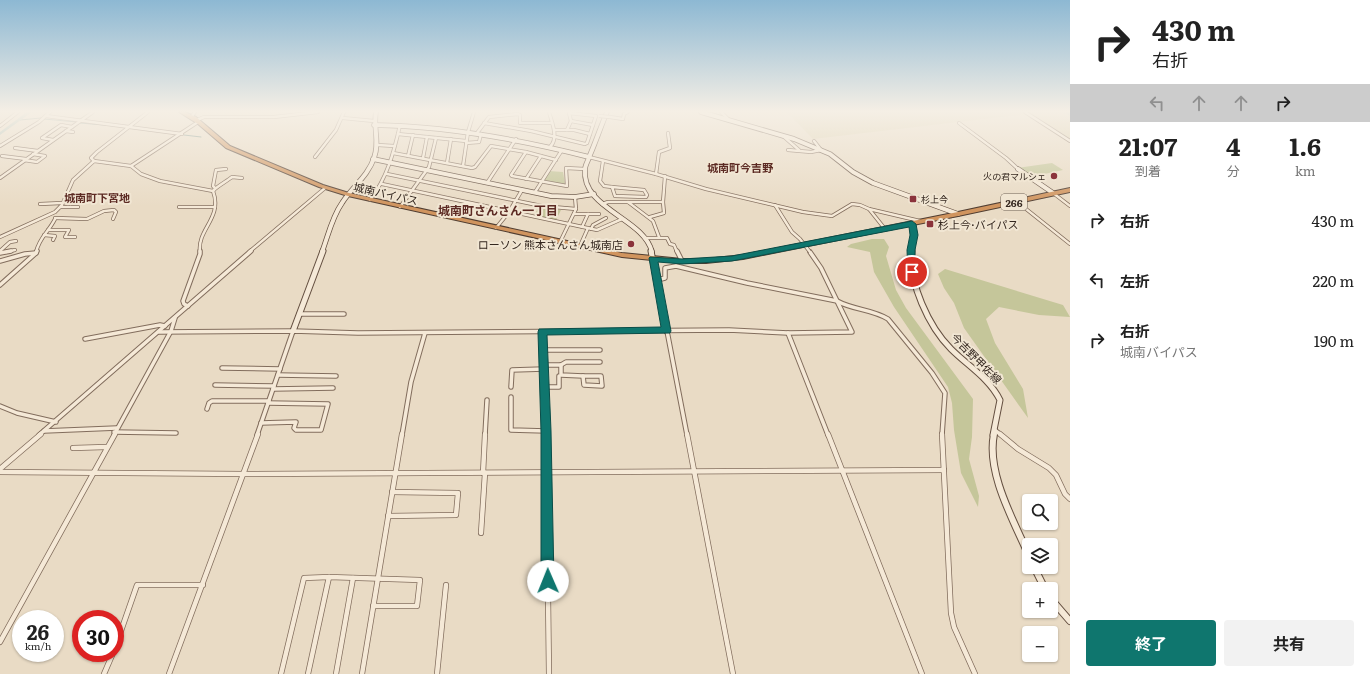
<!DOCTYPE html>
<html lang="ja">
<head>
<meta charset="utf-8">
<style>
  :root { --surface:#fff; --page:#f2f2f2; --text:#222; --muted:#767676; --accent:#0f766e }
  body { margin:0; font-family:Literata,"Noto Sans JP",serif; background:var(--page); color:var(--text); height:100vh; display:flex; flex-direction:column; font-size:15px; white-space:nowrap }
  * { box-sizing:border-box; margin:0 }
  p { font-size:13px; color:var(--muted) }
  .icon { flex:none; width:22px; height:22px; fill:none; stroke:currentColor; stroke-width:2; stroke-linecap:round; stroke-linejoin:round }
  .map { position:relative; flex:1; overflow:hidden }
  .panel { display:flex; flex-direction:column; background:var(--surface); width:300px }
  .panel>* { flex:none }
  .banner { background:#fff; color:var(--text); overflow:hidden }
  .buttons { position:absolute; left:1022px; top:494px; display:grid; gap:8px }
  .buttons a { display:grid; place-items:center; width:36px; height:36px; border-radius:4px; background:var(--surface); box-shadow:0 1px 3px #0004; font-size:20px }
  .speed { position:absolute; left:12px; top:610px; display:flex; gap:8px; font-size:20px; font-weight:700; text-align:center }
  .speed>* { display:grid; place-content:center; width:52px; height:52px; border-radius:50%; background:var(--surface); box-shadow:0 1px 3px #0004; line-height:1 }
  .speed small { font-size:10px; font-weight:400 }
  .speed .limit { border:6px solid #d22; background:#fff; color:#111 }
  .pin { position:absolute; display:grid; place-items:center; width:34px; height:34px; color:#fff; margin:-17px; border:2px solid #fff; border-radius:50%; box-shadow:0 1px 4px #0007 }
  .me { position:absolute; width:44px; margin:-22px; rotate:359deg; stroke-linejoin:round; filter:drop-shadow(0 0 3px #0008) }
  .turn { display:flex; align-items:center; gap:14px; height:84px; padding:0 16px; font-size:18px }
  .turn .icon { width:52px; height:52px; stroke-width:2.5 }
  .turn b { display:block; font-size:28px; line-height:34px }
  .lanes { display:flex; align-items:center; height:38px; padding:0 16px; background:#0003; justify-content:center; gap:20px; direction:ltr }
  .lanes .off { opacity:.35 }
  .eta { display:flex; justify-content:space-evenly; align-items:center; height:68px; text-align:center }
  .eta b { font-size:24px; font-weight:700; line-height:28px }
  .primary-button { display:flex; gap:8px; margin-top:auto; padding:8px 16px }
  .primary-button a { flex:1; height:46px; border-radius:4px; background:var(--accent); color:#fff; font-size:16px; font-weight:700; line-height:46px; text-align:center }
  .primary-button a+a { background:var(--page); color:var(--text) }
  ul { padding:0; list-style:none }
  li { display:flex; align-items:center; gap:12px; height:60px; padding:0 16px }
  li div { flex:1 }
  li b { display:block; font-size:15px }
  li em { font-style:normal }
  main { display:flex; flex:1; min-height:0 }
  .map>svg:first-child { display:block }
</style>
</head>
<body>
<main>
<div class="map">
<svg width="1070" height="674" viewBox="0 0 1070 674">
  <rect width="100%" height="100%" fill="#e9dbc5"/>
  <g fill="#ded3b3">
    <polygon points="787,112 1024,112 1027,114 813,139"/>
    <polygon points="1028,112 1070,112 1070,139"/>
  </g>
  <g fill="#c5c69a">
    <polygon points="1052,163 1063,170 1030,177 1017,168"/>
    <polygon points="549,171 563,172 565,184 544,181"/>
    <polygon points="539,207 561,210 556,220 534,216"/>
    <polygon points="872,239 884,239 889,247 886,256 896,290 906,308 973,399 972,437 969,459 979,496 978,507 961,473 954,430 952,403 948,387 894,307 874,272 870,252 847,247 851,244"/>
    <polygon points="945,269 1063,305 1070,317 1039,315 999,307 986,319 995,343 1023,389 1028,418 964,328 954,303 944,288 938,274"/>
  </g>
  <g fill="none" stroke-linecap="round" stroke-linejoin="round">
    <g stroke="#6e8a81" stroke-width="1">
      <polyline points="44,119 77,122"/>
      <polyline points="20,120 41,118"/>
      <polyline points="80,123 115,126"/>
      <polyline points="184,135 201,137"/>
    </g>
    <polyline stroke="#a6bdb4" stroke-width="3" points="1067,112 1070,114"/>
    <polygon fill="#a6bdb4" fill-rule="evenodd" points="27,112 32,112 0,135 0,132"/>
    <g stroke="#826d5d" stroke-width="4">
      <g id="street-far2">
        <path d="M549,112C552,123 559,138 550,147"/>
        <polyline points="721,112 728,119"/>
        <polyline points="1025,112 1070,141"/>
        <polyline points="46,116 182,134"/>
        <polyline points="192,116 195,112"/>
        <polyline points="610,117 623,119 624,114 628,112"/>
        <polyline points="343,118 374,121"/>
        <polyline points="197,120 204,117 274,117 318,112"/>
        <polyline points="571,121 593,125"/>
        <polyline points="484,123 531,131 585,144 587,143 596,116 569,113 571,121 567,130"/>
        <polyline points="959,123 1006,158 1018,169"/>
        <polyline points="0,126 18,112"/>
        <polyline points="554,130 574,130 590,134"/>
        <polyline points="66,131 73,132"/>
        <polyline points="477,133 489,117 518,114 520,115 520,123 552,123"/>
        <polyline points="398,134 466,141"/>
        <polyline points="783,136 799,150"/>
        <polyline points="53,140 42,138 61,125 72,127"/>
        <polyline points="814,141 821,150"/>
        <polyline points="466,143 479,142 481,134"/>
        <polyline points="378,145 394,146"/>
        <polyline points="0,146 39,122 50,112"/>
        <polyline points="15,148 38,151"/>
        <polyline points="788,150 811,152 821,150"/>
        <polyline points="526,152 511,175 512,176 567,186 566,168 585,169"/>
        <polyline points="393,153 472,168 475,167 491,146 526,152 556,160"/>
        <polyline points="2,156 26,159"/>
        <polyline points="408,156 413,135"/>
        <polyline points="315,157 336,130 344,112"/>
        <polyline points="589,157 656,174 706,189 803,212 832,216 852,204 860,205 869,209 885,229"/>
        <polyline points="423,158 427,137"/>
        <polyline points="24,160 37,162 45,156 33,154"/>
        <polyline points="94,161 91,158 97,152 148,112"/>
        <polyline points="603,161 600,181 604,186 612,187"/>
        <polyline points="447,163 451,139"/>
        <polyline points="131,166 198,122"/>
        <polyline points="463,166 468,132 474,112"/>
        <polyline points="387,174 542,206 576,209"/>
        <polyline points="656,174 659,152 670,148 668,133"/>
        <polyline points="0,178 93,112"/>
        <polyline points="526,179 541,156"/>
        <polyline points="487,183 516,139"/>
        <polyline points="382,184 597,230 622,219"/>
        <polygon points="612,187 644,190 647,195 646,197 615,196"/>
        <polyline points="215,188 213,186 216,170 226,169"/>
        <path d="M213,191C216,187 227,181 232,177L242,178"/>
        <polyline points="535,192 562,150"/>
        <polyline points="1053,193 1070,206"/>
        <path d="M370,200C387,178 394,152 400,125"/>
        <polyline points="1016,201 1070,244"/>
        <polyline points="628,202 653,221 659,237"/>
        <polyline points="663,202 665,176"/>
        <polyline points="40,204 62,203"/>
        <polyline points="602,204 608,202 663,202 664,213 650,217"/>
        <polyline points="775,205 792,232 800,239"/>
        <polyline points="60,207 78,207"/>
        <polyline points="179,207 215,207"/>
        <polyline points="400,207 429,167 436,138"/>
        <polyline points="869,209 920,221"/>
        <polyline points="574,214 599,214"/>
        <polyline points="55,218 87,219 104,211 114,210 116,212 113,219"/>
        <polyline points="582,227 588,214"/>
        <polyline points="496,228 509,212 522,190"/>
        <polyline points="591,229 593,225 606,218"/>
        <polyline points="48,230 69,230 65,237 75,237"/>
        <polyline points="44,235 55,236 53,240"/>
        <path d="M0,237L55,212L62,205L73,180L94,161L131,166L141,174L160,181L213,191C223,218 197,229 200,252"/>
        <polyline points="646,238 667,238 670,244 674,245 677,252"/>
        <polyline points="560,242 576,209 575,197"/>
        <polyline points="580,246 588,228"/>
        <polyline points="0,251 10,242 16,241"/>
        <polyline points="6,252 15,250"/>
        <path d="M36,252C40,236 48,233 55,219"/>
        <polyline points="249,252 325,188"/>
      </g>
    </g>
    <g stroke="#826d5d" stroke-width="5.5">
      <g id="street-far1">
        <polyline points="677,251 682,261"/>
        <polyline points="0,253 11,251"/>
        <polyline points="0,261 25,254 36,253"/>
        <path d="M657,280L665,278V268L676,266L747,283L837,301C853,310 872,309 888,319L932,373L945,393L942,435"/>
        <polyline points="0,285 36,253 37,251"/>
        <polyline points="188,306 184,304 183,301 200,254 200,251"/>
        <polyline points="299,314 344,314"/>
        <polyline points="667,331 687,435"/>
        <polyline points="159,332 293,331 358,333 729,330 788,333 852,332 821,268 810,252"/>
        <polyline points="542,332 546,435"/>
        <polyline points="788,333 828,435"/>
        <polyline points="85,339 160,325 165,326"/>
        <polyline points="543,350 600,350"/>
        <polyline points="544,365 561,365 566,362 600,362"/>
        <polyline points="561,365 561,375 583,376"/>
        <polyline points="222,368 280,369"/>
        <polyline points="278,375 336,376"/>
        <polygon points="583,376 601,376 602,386 584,385"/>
        <polyline points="215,385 274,386"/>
        <polyline points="511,387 512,370 544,369"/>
        <polyline points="545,387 559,387 559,376"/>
        <polyline points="273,389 333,388"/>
        <polyline points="511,397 511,430 546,431"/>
        <polyline points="0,406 17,413 56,422"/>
        <polyline points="207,409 209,403 212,401 269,401"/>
        <polyline points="261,423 296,422 294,428 296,430 321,430 328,404 268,403"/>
        <polyline points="995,430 1001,435"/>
        <polyline points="44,431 117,428"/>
        <polyline points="114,432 176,433"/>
        <polyline points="39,435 251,251"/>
        <polyline points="114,435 171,331 175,318"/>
        <polyline points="257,435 293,331"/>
        <polyline points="402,435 411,382 425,333"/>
        <polyline points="485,435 487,400"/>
      </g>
    </g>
    <g stroke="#826d5d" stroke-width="6">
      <g id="street">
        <polyline points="546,434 549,674"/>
        <polyline points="687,434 733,674"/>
        <polyline points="828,434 922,674"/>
        <polyline points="942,434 951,613 954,627 975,674"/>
        <polyline points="1000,434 1018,449 1049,468 1056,475 1065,494 1070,499"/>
        <polyline points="73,448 106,447"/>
        <polyline points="0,469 41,434"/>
        <polyline points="0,472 244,474 944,470"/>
        <polyline points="483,473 485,434"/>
        <polyline points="388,516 456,515 458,493 392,492"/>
        <polyline points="481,533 485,473"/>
        <polyline points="0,642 115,434"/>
        <polyline points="115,648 137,585 203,585"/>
        <polyline points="104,674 113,653"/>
        <polyline points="169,674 258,434"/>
        <polyline points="281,674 304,578 329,577 420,580 417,606 373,606"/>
        <polyline points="308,674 329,577"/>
        <polyline points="336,674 353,578"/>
        <polyline points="362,674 402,434"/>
        <polyline points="437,674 446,585"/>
      </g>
    </g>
    <g stroke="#644f40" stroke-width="5.5">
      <g id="secondary-far2">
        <path d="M607,112C601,126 596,141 590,155C589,159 585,165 585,169C581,209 644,218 652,252"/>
        <polyline points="701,112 794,139 830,154 853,172 873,183 958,214"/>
        <path d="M374,125C447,126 518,139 589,157"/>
        <polyline points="373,159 551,196 575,197 594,194"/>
        <polyline points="1018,169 1053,193"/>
        <path d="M322,252C328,236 332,217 342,203C352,187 368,176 374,158C380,142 373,128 376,112"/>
        <polyline points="912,252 914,235 912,223"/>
      </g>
    </g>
    <g stroke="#644f40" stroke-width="7">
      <g id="secondary-far1">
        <polyline points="651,251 667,331"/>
        <path d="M912,251C908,282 929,327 951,349C968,366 989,378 1000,400L993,435"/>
        <polyline points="293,331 323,251"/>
      </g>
    </g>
    <g stroke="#644f40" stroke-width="8">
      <g id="secondary">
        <path d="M994,434C986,473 1014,521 1029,556"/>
        <polyline points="1034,567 1045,589"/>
        <polyline points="1051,599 1070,621"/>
      </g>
    </g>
    <g stroke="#503d31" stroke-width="2">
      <polygon id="highway" points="179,112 185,112 196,117 230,146 323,185 349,193 622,253 682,259 706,259 743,255 958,212 1070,188 1070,192 958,216 743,259 706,263 682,263 622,257 348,196 319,187 226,148 198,124"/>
    </g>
    <use href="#street-far2" stroke="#f5e9d7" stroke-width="2.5"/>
    <use href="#street-far1" stroke="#f5e9d7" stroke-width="3.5"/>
    <use href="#street" stroke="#f5e9d7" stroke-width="4.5"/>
    <use href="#secondary-far2" stroke="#f5e9d7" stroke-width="4"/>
    <use href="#secondary-far1" stroke="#f5e9d7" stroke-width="5"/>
    <use href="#secondary" stroke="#f5e9d7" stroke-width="6"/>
    <use href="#highway" fill="#d0945e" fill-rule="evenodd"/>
    <g stroke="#826d5d" stroke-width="4" stroke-linecap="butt">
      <g id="street-bridge">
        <polyline points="599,116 610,117"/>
        <polyline points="800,239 810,252"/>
      </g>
    </g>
    <use href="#street-bridge" stroke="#f5e9d7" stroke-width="2.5"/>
  </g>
  <linearGradient id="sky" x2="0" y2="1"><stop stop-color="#8db8d3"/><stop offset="0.54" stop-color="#f5efe5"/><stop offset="1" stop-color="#f5efe5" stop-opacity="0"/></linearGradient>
  <rect width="1070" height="206" fill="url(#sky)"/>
  <polygon fill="#0f766e" stroke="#0a4d48" points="912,221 916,224 918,235 915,250 915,274 909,274 908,272 907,250 910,235 909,227 732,261 682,264 658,262 671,331 670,333 547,335 551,431 554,581 552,585 548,587 543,585 541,581 541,431 538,332 539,329 661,327 649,258 650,257 682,259 732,256"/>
  <g fill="#8b333b" stroke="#f1e6d3" stroke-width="1.5">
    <circle cx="1054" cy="176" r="4"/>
    <rect x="909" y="195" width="8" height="8" rx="2"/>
    <rect x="926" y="220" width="8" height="8" rx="2"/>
    <circle cx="631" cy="244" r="4"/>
  </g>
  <g text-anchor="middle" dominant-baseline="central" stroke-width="4" stroke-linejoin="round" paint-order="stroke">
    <g font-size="9" fill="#34271f" stroke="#f1e6d3" text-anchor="end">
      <text x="1046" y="176">火の君マルシェ</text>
      <text x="921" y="199" text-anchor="start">杉上今</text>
    </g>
    <rect fill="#f1e6d3" stroke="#6d6055" stroke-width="1" x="1001" y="194" width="26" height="16" rx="3"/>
    <g font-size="10" font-weight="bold" fill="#34271f">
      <text x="1014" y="202">266</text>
    </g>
    <g font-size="11" font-weight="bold" fill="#5c2a23" stroke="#f1e6d3">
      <text x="740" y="167">城南町今吉野</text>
      <text x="97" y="197">城南町下宮地</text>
    </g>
    <g font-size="11" fill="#34271f" stroke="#f1e6d3">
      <text transform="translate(386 193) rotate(13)">城南バイパス</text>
      <text transform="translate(977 358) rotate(45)">今吉野甲佐線</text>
    </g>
    <g font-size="11" fill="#34271f" stroke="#f1e6d3" text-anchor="start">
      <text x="938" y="224">杉上今·バイパス</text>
      <text x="623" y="244" text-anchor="end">ローソン 熊本さんさん城南店</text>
    </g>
    <g font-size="12" font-weight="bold" fill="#5c2a23" stroke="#f1e6d3">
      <text x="498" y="210">城南町さんさん一丁目</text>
    </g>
  </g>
</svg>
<div class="buttons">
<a><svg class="icon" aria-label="search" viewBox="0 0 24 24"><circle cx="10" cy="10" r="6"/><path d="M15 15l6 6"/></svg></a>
<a><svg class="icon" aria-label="layers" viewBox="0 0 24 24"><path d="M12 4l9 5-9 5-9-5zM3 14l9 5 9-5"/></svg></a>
<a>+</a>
<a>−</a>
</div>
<div class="speed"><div>26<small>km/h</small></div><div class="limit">30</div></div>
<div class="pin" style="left:912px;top:272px;background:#d93025"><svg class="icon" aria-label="arrive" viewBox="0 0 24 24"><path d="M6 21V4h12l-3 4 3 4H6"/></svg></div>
<svg class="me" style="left:548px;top:581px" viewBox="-20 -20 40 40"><circle r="19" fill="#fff"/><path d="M0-13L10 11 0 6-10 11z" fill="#0f766e"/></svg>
</div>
<section class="panel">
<div class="banner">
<div class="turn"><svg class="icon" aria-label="right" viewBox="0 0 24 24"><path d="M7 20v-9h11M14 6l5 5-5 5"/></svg><div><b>430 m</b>右折</div></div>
<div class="lanes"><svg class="icon off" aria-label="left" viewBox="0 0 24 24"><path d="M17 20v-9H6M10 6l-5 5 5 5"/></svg><svg class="icon off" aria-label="ahead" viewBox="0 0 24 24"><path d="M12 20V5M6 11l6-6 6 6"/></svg><svg class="icon off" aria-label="ahead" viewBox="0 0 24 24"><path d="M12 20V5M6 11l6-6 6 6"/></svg><svg class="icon" aria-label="right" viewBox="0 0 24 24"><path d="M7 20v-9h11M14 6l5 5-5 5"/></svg></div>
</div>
<div class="eta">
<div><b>21:07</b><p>到着</p></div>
<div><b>4</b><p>分</p></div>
<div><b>1.6</b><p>km</p></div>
</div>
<ul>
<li><svg class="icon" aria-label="right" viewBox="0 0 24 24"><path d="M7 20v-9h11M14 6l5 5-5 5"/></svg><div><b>右折</b></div><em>430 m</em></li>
<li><svg class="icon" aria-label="left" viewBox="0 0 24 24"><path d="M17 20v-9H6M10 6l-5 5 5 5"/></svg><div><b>左折</b></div><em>220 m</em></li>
<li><svg class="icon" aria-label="right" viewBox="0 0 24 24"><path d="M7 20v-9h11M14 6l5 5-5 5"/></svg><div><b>右折</b><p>城南バイパス</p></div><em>190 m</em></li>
</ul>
<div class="primary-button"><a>終了</a><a>共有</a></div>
</section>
</main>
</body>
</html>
